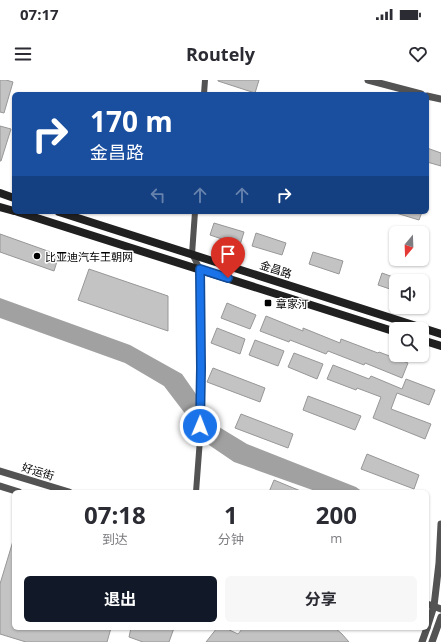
<!DOCTYPE html>
<html lang="zh">
<head>
<meta charset="utf-8">
<style>
  :root { --surface:#fff; --page:#f7f7f7; --text:#2b2b33; --muted:#7c7c81; --accent:#111827 }
  body { margin:0; font-family:"Open Sans","Noto Sans SC",sans-serif; background:var(--page); color:var(--text); height:100vh; display:flex; flex-direction:column; font-size:15px; white-space:nowrap }
  * { box-sizing:border-box; margin:0 }
  p { font-size:13px; color:var(--muted) }
  .icon { flex:none; width:22px; height:22px; fill:none; stroke:currentColor; stroke-width:2; stroke-linecap:round; stroke-linejoin:round }
  .map { position:relative; flex:1; overflow:hidden }
  .panel { position:absolute; left:12px; top:410px; width:417px; height:140px; display:flex; flex-direction:column; background:var(--surface); border-radius:6px; box-shadow:0 1px 3px #0004 }
  .panel>* { flex:none }
  .hud { position:absolute; left:12px; top:12px; width:417px; height:122px; border-radius:6px; box-shadow:0 1px 3px #0004; background:#1a4fa0; color:#fff; overflow:hidden }
  .needle { width:26px; rotate:199deg }
  .controls { position:absolute; left:389px; top:146px; display:grid; gap:8px }
  .controls a { display:grid; place-items:center; width:40px; height:40px; border-radius:6px; background:var(--surface); box-shadow:0 1px 3px #0004; font-size:20px }
  .pin { position:absolute; display:grid; place-items:center; width:34px; height:34px; color:#fff; margin:-41px -17px; border-radius:50% 50% 50% 0; rotate:-45deg; box-shadow:0 0 4px #0007 }
  .pin .icon { rotate:45deg }
  .me { position:absolute; width:44px; margin:-22px; rotate:1deg; stroke-linejoin:round; filter:drop-shadow(0 0 3px #0008) }
  .turn { display:flex; align-items:center; gap:14px; height:84px; padding:0 12px; font-size:18px }
  .turn .icon { width:52px; height:52px; stroke-width:2.5 }
  .turn b { display:block; font-size:28px; line-height:34px }
  .lanes { display:flex; align-items:center; height:38px; padding:0 12px; background:#0003; justify-content:center; gap:20px; direction:ltr }
  .lanes .off { opacity:.35 }
  .eta { display:flex; justify-content:space-evenly; align-items:center; height:68px; text-align:center }
  .eta b { font-size:24px; font-weight:700; line-height:28px }
  .primary-button { display:flex; gap:8px; margin-top:auto; padding:8px 12px }
  .primary-button a { flex:1; height:46px; border-radius:6px; background:var(--accent); color:#fff; font-size:16px; font-weight:700; line-height:46px; text-align:center }
  .primary-button a+a { background:var(--page); color:var(--text) }
  .status { display:flex; justify-content:space-between; align-items:center; height:28px; padding:0 20px; background:var(--surface); direction:ltr }
  .status svg { height:11px; fill:currentColor }
  header { display:flex; justify-content:space-between; align-items:center; height:52px; padding:0 12px; background:var(--surface); font-size:18px; font-weight:700 }
  .map>svg:first-child { display:block }
</style>
</head>
<body>
<div class="status"><b>07:17</b><svg viewBox="0 0 49 12"><path d="M0 12V9h3v3zM5 12V6h3v6zM10 12V3h3v9zM15 12V0h3v12zM26 1h20v11H26zM47 4h2v5h-2z"/></svg></div>
<header><svg class="icon" aria-label="menu" viewBox="0 0 24 24"><path d="M4 6h16M4 12h16M4 18h16"/></svg>Routely<svg class="icon" aria-label="heart" viewBox="0 0 24 24"><path d="M12 20l-8-8c-3-5 5-10 8-4 3-6 11-1 8 4z"/></svg></header>
<div class="map">
<svg width="441" height="562" viewBox="0 0 441 562">
  <rect width="100%" height="100%" fill="#fff"/>
  <polygon fill="#a1a1a1" points="0,218 130,265 182,294 219,347 247,364 356,407 363,412 318,412 234,382 209,365 164,306 125,283 0,238"/>
  <g fill="#c3c3c3" stroke="#979797">
    <polygon points="0,0 6,0 13,2 4,33 0,32"/>
    <polygon points="218,0 259,0 255,13 218,1"/>
    <polygon points="0,46 11,49 1,81 0,81"/>
    <polygon points="427,68 441,73 441,86 427,82"/>
    <polygon points="397,132 422,132 419,140 396,133"/>
    <polygon points="214,143 244,152 240,165 210,155"/>
    <polygon points="256,153 286,163 282,175 252,166"/>
    <polygon points="0,154 59,175 54,191 0,172"/>
    <polygon points="313,172 343,181 339,194 309,184"/>
    <polygon points="89,189 168,216 168,251 78,220"/>
    <polygon points="382,193 396,198 396,211 378,205"/>
    <polygon points="227,223 256,235 250,249 221,238"/>
    <polygon points="266,236 303,251 303,248 340,263 341,259 378,273 379,272 408,283 402,298 365,283 364,285 328,271 326,274 290,260 289,262 260,251"/>
    <polygon points="217,248 245,259 240,274 211,263"/>
    <polygon points="255,260 284,271 278,286 249,275"/>
    <polygon points="294,273 323,284 317,299 288,287"/>
    <polygon points="333,285 369,299 371,296 402,309 406,299 435,310 429,325 397,313 391,329 431,344 425,359 373,338 381,317 357,308 356,310 327,299"/>
    <polygon points="213,288 265,308 260,322 207,302"/>
    <polygon points="308,316 361,336 355,350 303,330"/>
    <polygon points="241,334 293,354 288,368 235,348"/>
    <polygon points="367,374 419,395 414,409 361,389"/>
    <polygon points="274,400 303,412 269,412"/>
    <polygon points="13,461 14,461 14,548 111,548 107,562 26,562 0,554 0,504"/>
    <polygon points="131,548 174,548 169,562 143,562 129,557"/>
    <polygon points="217,548 225,548 238,554 243,548 335,548 342,554 349,562 206,562"/>
  </g>
  <g fill="none" stroke-linecap="round" stroke-linejoin="round">
    <g stroke="#535353" stroke-width="6">
      <polyline points="204,14 205,0"/>
      <polyline points="195,132 192,174 200,189 201,288 200,359 196,412"/>
    </g>
    <g stroke="#535353" stroke-width="7">
      <polyline points="368,0 421,14"/>
      <polyline points="427,16 441,19"/>
      <polyline points="0,391 69,412"/>
      <polyline points="0,406 19,412"/>
      <polyline points="427,524 441,529"/>
      <polyline points="427,548 434,526 439,483 441,444"/>
      <polyline points="422,562 427,548"/>
      <polyline points="432,562 441,537"/>
    </g>
    <g stroke="#202020" stroke-width="8">
      <polyline points="0,113 14,118"/>
      <polyline points="0,127 14,131"/>
      <polyline points="18,132 396,252"/>
      <polyline points="59,132 441,254"/>
      <polyline points="422,260 441,266"/>
    </g>
  </g>
  <g fill="none" stroke-linecap="round" stroke-linejoin="round">
    <g stroke="#114b97" stroke-width="10">
      <polyline id="route" points="200,346 201,288 200,189 228,198"/>
    </g>
    <use href="#route" stroke="#1a73e8" stroke-width="7"/>
  </g>
  <g fill="#000" stroke="#fff" stroke-width="1.5">
    <circle cx="37" cy="176" r="4"/>
    <rect x="264" y="219" width="8" height="8" rx="2"/>
  </g>
  <g text-anchor="middle" dominant-baseline="central" stroke-width="3" stroke-linejoin="round" paint-order="stroke">
    <g font-size="11" fill="#000" stroke="#fff" text-anchor="start">
      <text x="45" y="176">比亚迪汽车王朝网</text>
      <text x="276" y="223">章家汀</text>
    </g>
    <g font-size="11" fill="#000" stroke="#fff">
      <text transform="translate(276 189) rotate(18)">金昌路</text>
      <text transform="translate(38 391) rotate(17)">好运街</text>
    </g>
  </g>
</svg>
<div class="controls">
<a><svg class="needle" viewBox="-14 -14 28 28"><path d="M0-13l5 13h-10z" fill="#e53935"/><path d="M0 13l5-13h-10z" fill="#7c7c81"/></svg></a>
<a><svg class="icon" aria-label="sound" viewBox="0 0 24 24"><path d="M4 9h4l5-4v14l-5-4H4zM17 9q2 3 0 6"/></svg></a>
<a><svg class="icon" aria-label="search" viewBox="0 0 24 24"><circle cx="10" cy="10" r="6"/><path d="M15 15l6 6"/></svg></a>
</div>
<div class="pin" style="left:228px;top:198px;background:#d93025"><svg class="icon" aria-label="arrive" viewBox="0 0 24 24"><path d="M6 21V4h12l-3 4 3 4H6"/></svg></div>
<svg class="me" style="left:200px;top:346px" viewBox="-20 -20 40 40"><circle r="17" fill="#1a73e8" stroke="#fff" stroke-width="3"/><path d="M0-11L8 9 0 5-8 9z" fill="#fff"/></svg>
<div class="hud">
<div class="turn"><svg class="icon" aria-label="right" viewBox="0 0 24 24"><path d="M7 20v-9h11M14 6l5 5-5 5"/></svg><div><b>170 m</b>金昌路</div></div>
<div class="lanes"><svg class="icon off" aria-label="left" viewBox="0 0 24 24"><path d="M17 20v-9H6M10 6l-5 5 5 5"/></svg><svg class="icon off" aria-label="ahead" viewBox="0 0 24 24"><path d="M12 20V5M6 11l6-6 6 6"/></svg><svg class="icon off" aria-label="ahead" viewBox="0 0 24 24"><path d="M12 20V5M6 11l6-6 6 6"/></svg><svg class="icon" aria-label="right" viewBox="0 0 24 24"><path d="M7 20v-9h11M14 6l5 5-5 5"/></svg></div>
</div>
<section class="panel">
<div class="eta">
<div><b>07:18</b><p>到达</p></div>
<div><b>1</b><p>分钟</p></div>
<div><b>200</b><p>m</p></div>
</div>
<div class="primary-button"><a>退出</a><a>分享</a></div>
</section>
</div>
</body>
</html>
